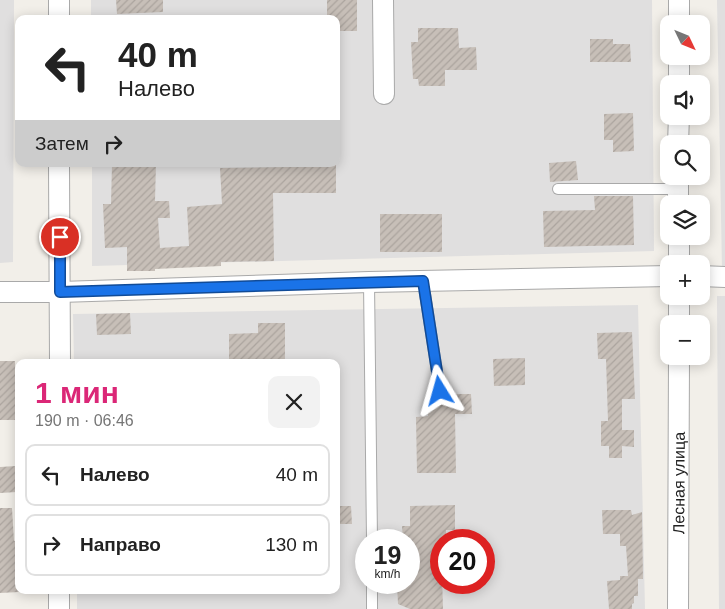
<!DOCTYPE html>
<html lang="ru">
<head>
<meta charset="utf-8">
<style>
  :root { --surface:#fff; --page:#f2f2f2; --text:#222; --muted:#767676; --line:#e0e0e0; --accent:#db2777 }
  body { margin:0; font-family:Helvetica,sans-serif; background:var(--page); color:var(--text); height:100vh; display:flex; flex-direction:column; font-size:19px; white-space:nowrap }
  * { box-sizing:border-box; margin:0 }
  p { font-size:16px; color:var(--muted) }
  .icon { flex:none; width:28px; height:28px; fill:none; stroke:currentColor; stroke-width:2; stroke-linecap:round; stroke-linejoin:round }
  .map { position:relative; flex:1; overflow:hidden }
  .drawer { position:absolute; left:15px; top:359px; width:325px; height:235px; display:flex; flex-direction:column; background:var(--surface); border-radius:10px; box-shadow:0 2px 12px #0003 }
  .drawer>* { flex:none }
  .hud { position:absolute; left:15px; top:15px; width:325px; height:152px; border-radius:10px; box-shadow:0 2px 12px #0003; background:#fff; color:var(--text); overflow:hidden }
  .needle { width:32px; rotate:133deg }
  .fabs { position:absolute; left:660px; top:15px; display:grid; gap:10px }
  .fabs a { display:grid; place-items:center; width:50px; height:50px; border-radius:10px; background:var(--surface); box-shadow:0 2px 12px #0003; font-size:25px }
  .speed { position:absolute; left:355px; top:529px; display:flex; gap:10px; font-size:25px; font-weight:700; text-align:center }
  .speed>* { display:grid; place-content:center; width:65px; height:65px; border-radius:50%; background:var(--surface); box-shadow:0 2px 12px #0003; line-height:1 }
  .speed small { font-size:12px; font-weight:400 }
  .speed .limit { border:8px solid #d22; background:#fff; color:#111 }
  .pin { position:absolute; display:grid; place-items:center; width:42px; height:42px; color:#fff; margin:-21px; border:2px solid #fff; border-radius:50%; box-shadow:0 1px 5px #0007 }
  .me { position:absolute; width:55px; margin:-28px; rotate:352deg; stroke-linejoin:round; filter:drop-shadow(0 0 4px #0008) }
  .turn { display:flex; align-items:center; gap:18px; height:105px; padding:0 20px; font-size:22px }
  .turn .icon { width:65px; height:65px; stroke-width:2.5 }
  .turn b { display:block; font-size:35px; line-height:42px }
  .then { display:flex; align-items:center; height:48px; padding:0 20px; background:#0003; gap:10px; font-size:19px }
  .round { display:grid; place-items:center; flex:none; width:52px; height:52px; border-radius:10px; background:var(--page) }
  .summary { display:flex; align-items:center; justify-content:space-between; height:85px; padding:0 20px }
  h1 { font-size:30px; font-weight:800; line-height:38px; color:var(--accent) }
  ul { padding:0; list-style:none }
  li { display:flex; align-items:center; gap:15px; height:62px; margin:0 10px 8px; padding:0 10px; border:2px solid var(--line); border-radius:10px }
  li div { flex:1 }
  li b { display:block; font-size:19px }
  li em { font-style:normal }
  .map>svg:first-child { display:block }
</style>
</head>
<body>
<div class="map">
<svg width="725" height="609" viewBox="0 0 725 609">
  <defs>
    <pattern id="building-hatch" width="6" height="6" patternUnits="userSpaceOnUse" patternTransform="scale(1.25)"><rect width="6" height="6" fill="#c7bfb8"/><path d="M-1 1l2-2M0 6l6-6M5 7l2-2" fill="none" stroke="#aba49e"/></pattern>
  </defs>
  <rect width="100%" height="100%" fill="#f2efe9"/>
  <g fill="#e0dfdf" fill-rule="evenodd">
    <polygon points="0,0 14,0 13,262 0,263"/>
    <polygon points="91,0 652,0 654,251 92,266 92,164 336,164 336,19 91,19"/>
    <polygon points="717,0 725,0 725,269 722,269"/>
    <polygon points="717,296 725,296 725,609 719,609"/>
    <path d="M638,305L645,609H77V590H336V362H74L73,314ZM366,540H409V582H366ZM441,540H484V582H441Z"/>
  </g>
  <g fill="url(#building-hatch)">
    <polygon points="116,0 163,0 163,12 117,14"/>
    <polygon points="327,0 357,0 357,31 336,31 336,19 327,19"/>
    <polygon points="418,28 458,28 459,48 476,47 477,70 445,70 445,86 419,86 418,79 413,79 411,42 418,42"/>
    <polygon points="590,39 613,39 613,44 630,44 631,62 590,62"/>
    <polygon points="633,113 634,151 613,152 613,140 604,140 604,114"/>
    <polygon points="576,161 578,180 550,182 549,163"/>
    <polygon points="112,164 156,164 155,201 169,201 170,218 158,218 160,248 189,246 187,207 222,204 220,168 287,167 287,164 336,164 336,193 273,193 274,261 221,262 221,266 155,269 155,271 127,271 127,247 105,248 103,204 111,204"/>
    <polygon points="594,196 633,196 634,245 544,247 543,211 595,210"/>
    <rect x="380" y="214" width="62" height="38"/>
    <polygon points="130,313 131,334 97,335 96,314"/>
    <polygon points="258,323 285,323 285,362 229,362 229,334 258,333"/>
    <polygon points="632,332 635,399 622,399 622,430 634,430 634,447 622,446 622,458 609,458 609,446 601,446 601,421 608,421 606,359 598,359 597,333"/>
    <polygon points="525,358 525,385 494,386 493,359"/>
    <rect x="0" y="361" width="15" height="59"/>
    <polygon points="428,394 434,394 441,398 446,394 471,394 472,414 455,414 456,473 417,473 416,417 428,416"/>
    <polygon points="16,466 17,492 0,493 0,467"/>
    <polygon points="455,505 455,530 446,530 446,540 441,540 443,609 410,609 398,604 397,583 409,583 409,540 403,540 402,526 410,526 410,506"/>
    <polygon points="336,506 351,506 352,524 336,524"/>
    <polygon points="0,508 12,508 14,541 18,540 19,592 0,593"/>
    <polygon points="602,510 631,510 632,515 642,512 643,579 638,579 638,596 634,596 634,603 632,604 632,609 609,609 607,581 620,580 620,576 628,576 626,546 620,546 620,534 603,534"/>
  </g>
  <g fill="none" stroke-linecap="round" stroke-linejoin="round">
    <g stroke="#a9a9a9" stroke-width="12">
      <g id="lane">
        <polyline points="558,189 678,189"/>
        <polyline points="423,281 440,391"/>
        <polyline points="369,282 372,540"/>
        <polyline points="372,582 372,609"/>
      </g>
    </g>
    <g stroke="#a9a9a9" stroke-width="22">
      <g id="street">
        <polyline points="59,0 59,19"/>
        <polyline points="383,0 384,94"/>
        <polyline points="679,24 679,0"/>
        <polyline points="679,84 679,56"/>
        <polyline points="678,144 679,116"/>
        <polyline points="59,164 60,362"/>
        <polyline points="678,176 678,204"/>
        <polyline points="679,236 679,264"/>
        <polyline points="701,276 725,277"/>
        <polyline points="0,292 60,292 369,282 669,276"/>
        <polyline points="679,324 679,296"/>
        <polyline points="59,609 59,590"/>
        <path id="s1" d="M678,609L679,356"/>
      </g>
    </g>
    <use href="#lane" stroke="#fff" stroke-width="10"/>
    <use href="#street" stroke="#fff" stroke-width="20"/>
  </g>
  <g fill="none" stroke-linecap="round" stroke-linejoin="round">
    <g stroke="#114b97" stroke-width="12">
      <polyline id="route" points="60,237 60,292 423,281 440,391"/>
    </g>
    <use href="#route" stroke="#1a73e8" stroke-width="9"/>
  </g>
  <g text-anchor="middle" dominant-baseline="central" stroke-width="4" stroke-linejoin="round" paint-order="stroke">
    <g font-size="16" fill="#222" stroke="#fff">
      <text stroke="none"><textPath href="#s1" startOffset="126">Лесная улица</textPath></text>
    </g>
  </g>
</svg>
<div class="fabs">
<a><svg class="needle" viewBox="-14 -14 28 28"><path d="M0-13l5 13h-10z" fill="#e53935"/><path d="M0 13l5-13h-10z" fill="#767676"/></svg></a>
<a><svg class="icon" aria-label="sound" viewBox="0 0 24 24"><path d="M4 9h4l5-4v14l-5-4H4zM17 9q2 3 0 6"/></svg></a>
<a><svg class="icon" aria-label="search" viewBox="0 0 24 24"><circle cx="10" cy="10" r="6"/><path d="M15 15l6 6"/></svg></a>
<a><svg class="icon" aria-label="layers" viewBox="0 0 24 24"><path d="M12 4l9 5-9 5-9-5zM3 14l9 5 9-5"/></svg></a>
<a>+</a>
<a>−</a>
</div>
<div class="speed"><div>19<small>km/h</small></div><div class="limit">20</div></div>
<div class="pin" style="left:60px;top:237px;background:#d93025"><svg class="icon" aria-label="arrive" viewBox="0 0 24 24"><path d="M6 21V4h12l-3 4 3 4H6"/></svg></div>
<svg class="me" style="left:440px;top:391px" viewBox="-20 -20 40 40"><path d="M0-17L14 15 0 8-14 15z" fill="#1a73e8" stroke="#fff" stroke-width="4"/></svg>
<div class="hud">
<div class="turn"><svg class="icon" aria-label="left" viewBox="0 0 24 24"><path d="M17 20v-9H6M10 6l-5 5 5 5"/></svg><div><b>40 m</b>Налево</div></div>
<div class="then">Затем<svg class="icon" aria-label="right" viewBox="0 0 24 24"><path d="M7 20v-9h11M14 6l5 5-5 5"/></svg></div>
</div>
<section class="drawer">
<div class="summary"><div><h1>1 мин</h1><p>190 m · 06:46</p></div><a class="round"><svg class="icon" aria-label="close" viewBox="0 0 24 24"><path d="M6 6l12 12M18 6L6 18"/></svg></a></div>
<ul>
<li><svg class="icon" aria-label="left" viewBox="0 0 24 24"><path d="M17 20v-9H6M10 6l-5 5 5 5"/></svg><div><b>Налево</b></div><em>40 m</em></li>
<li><svg class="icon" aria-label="right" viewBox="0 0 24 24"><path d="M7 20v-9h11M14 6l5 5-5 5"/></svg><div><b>Направо</b></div><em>130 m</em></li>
</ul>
</section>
</div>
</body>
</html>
